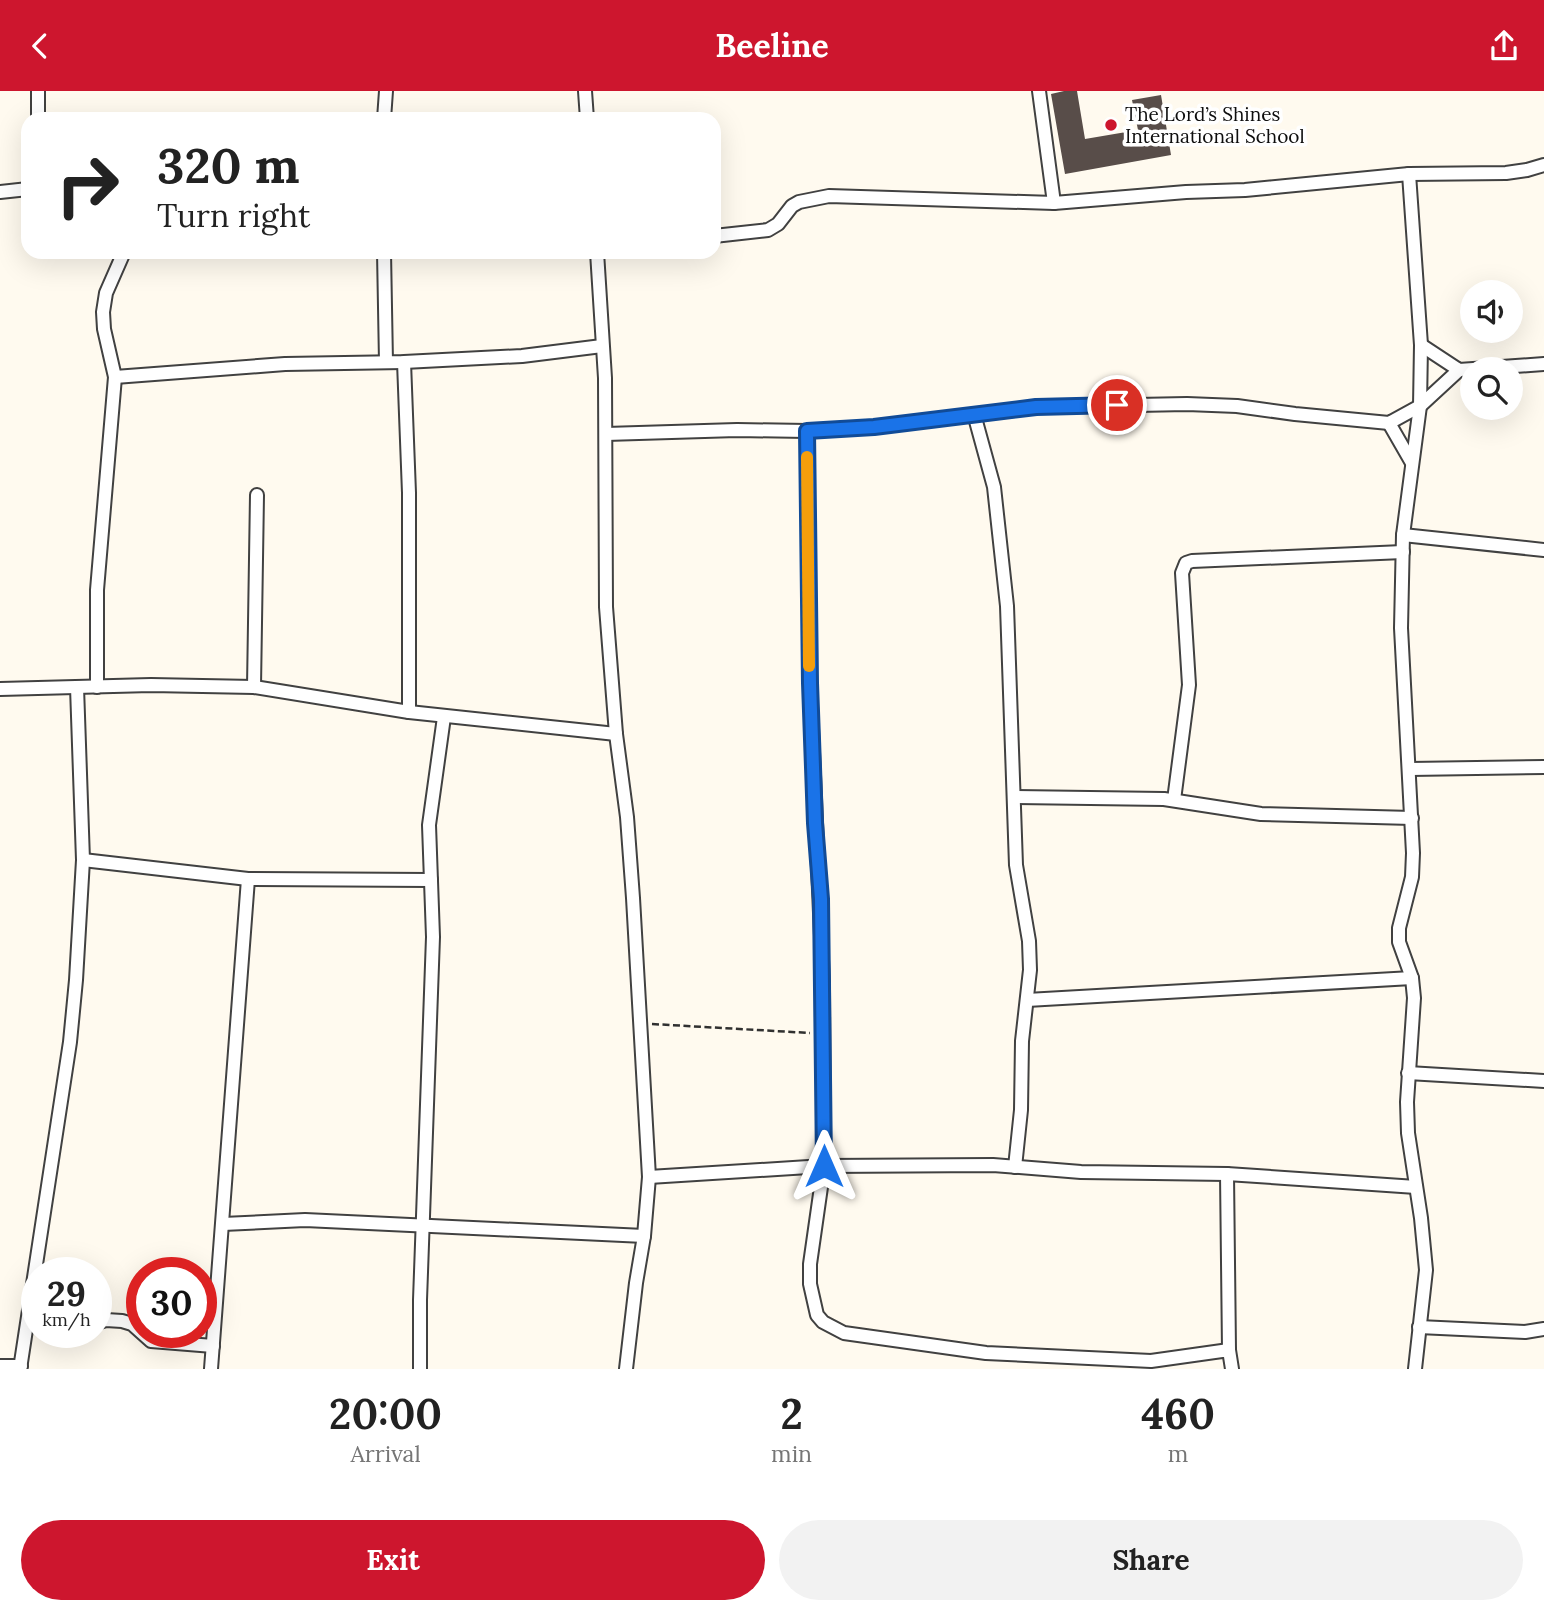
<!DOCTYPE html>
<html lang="en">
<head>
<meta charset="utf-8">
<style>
  :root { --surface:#fff; --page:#f2f2f2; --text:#222; --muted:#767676; --accent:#cd162e }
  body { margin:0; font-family:Lora,serif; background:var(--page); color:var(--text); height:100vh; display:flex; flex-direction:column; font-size:26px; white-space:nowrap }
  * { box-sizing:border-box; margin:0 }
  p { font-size:23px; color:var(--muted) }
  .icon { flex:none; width:38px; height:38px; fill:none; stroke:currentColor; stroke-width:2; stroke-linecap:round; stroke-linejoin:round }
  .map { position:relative; height:1278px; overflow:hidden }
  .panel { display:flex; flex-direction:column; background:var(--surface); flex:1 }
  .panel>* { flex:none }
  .guide { position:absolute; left:21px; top:21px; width:700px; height:147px; border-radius:21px; box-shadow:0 7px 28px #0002; background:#fff; color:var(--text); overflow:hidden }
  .buttons { position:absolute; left:1460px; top:189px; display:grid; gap:14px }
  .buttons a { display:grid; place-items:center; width:63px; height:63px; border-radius:50%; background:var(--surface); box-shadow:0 7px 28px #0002; font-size:35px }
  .speed { position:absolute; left:21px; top:1166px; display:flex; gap:14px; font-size:35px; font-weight:700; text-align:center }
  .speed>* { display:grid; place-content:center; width:91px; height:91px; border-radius:50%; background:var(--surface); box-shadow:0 7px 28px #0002; line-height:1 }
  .speed small { font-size:18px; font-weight:400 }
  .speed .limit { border:10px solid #d22; background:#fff; color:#111 }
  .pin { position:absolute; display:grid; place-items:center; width:60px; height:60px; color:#fff; margin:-30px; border:4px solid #fff; border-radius:50%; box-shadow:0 2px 7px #0007 }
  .me { position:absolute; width:77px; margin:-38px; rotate:0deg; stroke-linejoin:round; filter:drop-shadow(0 0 5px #0008) }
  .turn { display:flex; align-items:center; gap:24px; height:147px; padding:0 21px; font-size:32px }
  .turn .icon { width:91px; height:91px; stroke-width:2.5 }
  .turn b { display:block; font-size:49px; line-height:60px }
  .eta { display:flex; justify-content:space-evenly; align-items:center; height:119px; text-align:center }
  .eta b { font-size:42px; font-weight:700; line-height:49px }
  .action { display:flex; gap:14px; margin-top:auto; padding:14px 21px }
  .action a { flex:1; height:80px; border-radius:42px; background:var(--accent); color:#fff; font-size:28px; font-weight:700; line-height:80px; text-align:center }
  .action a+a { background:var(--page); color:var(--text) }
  header { display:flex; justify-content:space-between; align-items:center; height:91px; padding:0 21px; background:var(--accent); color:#fff; font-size:32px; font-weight:700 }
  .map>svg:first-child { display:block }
</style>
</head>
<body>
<header><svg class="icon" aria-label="back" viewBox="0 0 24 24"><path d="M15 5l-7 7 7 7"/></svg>Beeline<svg class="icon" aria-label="share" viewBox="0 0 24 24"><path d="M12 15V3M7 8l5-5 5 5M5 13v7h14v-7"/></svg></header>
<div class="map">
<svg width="1544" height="1278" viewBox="0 0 1544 1278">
  <rect width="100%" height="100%" fill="#fffaef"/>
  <polygon fill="#584d49" points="1064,0 1077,0 1085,48 1138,39 1132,9 1161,4 1171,64 1065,83 1051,3"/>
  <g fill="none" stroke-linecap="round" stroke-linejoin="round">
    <g stroke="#414141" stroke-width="16">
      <g id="street">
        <polyline points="585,0 587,28"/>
        <polyline points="1039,0 1054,112"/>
        <polyline points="38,28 38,0"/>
        <polyline points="384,28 386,0"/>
        <polyline points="1409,83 1421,254 1420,315 1403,444 1401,537 1413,762 1412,786 1399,837 1399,851 1412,887 1414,907 1407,1011 1408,1042 1421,1127 1426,1179 1415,1278"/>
        <polyline points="0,101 28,98"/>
        <polyline points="714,145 768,139 778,133 792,115 799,111 829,105 1054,112 1186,101 1245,99 1409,83 1506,82 1527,79 1544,74"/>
        <polyline points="384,161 386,271"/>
        <polyline points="597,161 605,287 606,516 616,643 627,726 633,807 649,1086 644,1145 636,1192 626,1278"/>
        <polyline points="1421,254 1459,279 1544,273"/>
        <polyline points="404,271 409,402 409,621"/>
        <polyline points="115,286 285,273 404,271 522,265 602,255"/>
        <polyline points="974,323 994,396 1007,515 1016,774 1029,850 1030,879 1022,950 1021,1019 1015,1076"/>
        <polyline points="1389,332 1412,372"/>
        <polyline points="807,340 810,592 823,891 824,1075 810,1173 810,1193 817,1224 823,1231 844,1242 986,1262 1151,1270 1229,1259 1232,1278"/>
        <polyline points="606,343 737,339 807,340 874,336 1036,316 1187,313 1237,315 1295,323 1389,332 1420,315 1459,279"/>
        <polyline points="1403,444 1544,459"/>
        <polyline points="97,596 97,499 115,286 104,238 103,221 106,202 124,161"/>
        <polyline points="254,596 257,404"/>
        <polyline points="0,598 151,594 254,596 409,621 616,643"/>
        <polyline points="1410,678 1544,676"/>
        <polyline points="1014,706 1164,708 1261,723 1412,727"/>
        <polyline points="1174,709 1189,594 1182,482 1186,472 1192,470 1403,461"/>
        <polyline points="83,769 248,788 431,789"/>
        <polyline points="1027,909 1412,887"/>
        <polyline points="1408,982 1544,990"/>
        <polyline points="1227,1083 1229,1259"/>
        <polyline points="649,1086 824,1075 993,1074 1081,1081 1227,1083 1416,1096"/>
        <polyline points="223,1133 305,1129 644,1145"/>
        <polyline points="96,1232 106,1229 122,1230 132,1233 151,1250 213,1255"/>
        <polyline points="1419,1236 1525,1241 1544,1238"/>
        <polyline points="0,1275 21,1275"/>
        <polyline points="20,1278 70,951 76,889 83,769 77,596"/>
        <polyline points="211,1278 248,788"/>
        <polyline points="420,1278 420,1209 433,846 429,734 444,626"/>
      </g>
    </g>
    <polyline stroke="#303030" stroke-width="2.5" stroke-dasharray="7 3.5" stroke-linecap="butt" points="652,933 810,942"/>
    <use href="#street" stroke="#fff" stroke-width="12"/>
  </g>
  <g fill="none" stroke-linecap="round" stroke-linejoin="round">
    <g stroke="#114b97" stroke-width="18">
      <polyline id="route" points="824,1075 821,808 815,732 810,592 807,340 874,336 1036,316 1117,314"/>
    </g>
    <use href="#route" stroke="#1a73e8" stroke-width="12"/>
    <polyline stroke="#f59e0b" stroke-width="12" points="807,366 809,575"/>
  </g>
  <circle fill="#cd162e" stroke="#fff" stroke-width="2.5" cx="1111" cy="34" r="7"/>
  <g text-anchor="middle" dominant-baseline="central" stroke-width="7" stroke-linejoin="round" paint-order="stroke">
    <g font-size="19" fill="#0e0e0e" stroke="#fff" text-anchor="start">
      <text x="1125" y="23">The Lord’s Shines<tspan x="1125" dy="22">International School</tspan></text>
    </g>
  </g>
</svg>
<div class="buttons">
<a><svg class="icon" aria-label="sound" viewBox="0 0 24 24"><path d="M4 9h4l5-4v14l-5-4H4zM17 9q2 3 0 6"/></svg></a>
<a><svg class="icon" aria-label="search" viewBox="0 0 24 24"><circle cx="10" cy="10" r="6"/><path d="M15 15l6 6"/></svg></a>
</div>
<div class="speed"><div>29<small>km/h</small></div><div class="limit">30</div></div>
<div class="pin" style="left:1117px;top:314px;background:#d93025"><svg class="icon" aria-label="arrive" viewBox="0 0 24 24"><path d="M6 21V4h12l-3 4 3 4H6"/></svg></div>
<svg class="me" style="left:824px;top:1075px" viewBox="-20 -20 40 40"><path d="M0-17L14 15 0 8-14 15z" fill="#1a73e8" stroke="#fff" stroke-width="4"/></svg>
<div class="guide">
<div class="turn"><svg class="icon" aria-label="right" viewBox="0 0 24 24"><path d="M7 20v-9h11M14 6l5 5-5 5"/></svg><div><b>320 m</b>Turn right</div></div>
</div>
</div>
<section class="panel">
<div class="eta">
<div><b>20:00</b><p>Arrival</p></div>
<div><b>2</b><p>min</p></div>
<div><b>460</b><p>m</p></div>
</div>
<div class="action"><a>Exit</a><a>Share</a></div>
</section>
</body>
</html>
